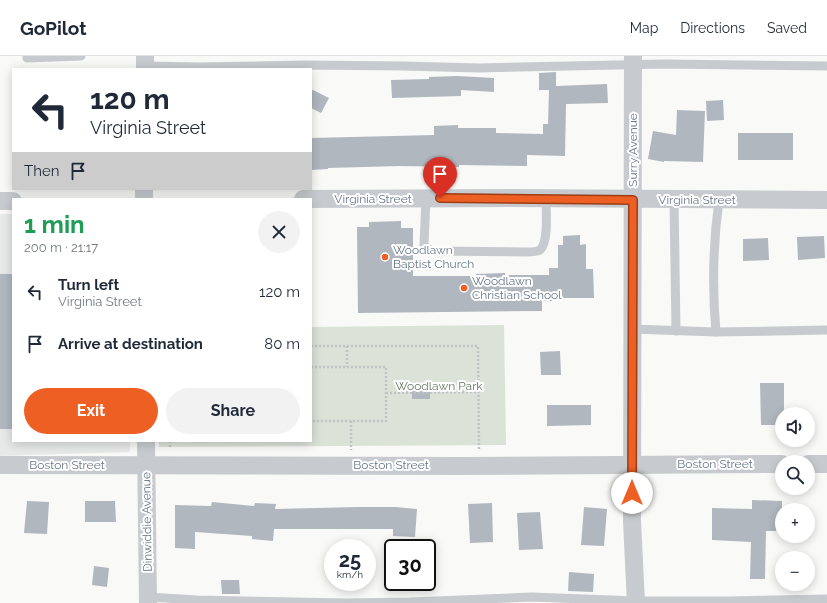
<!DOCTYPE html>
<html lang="en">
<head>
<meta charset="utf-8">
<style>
  :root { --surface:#fff; --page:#f2f2f3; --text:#1f2937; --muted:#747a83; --line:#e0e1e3; --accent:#ee5f23 }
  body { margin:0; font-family:Raleway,sans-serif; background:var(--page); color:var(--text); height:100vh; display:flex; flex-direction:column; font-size:15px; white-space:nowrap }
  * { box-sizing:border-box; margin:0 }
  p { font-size:13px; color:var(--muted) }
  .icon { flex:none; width:22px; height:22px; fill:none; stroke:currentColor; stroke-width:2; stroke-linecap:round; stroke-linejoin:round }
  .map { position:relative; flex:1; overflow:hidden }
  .drawer { position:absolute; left:12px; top:142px; width:300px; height:244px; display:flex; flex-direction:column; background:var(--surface); border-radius:0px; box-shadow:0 2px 10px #0003 }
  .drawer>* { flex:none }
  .banner { position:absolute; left:12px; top:12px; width:300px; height:122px; border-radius:0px; box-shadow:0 2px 10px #0003; background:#fff; color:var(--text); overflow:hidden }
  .buttons { position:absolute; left:775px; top:351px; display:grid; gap:8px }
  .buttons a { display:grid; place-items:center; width:40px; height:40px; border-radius:50%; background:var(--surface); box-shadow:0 2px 10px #0003; font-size:20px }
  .speed { position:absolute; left:324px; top:483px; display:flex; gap:8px; font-size:20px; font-weight:700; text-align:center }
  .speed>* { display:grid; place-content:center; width:52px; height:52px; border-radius:50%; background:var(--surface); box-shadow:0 2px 10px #0003; line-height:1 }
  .speed small { font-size:10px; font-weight:400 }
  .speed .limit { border:2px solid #111; border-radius:6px; background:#fff; color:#111 }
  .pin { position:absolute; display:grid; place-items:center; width:34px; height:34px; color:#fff; margin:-41px -17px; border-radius:50% 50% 50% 0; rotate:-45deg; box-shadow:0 0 4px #0007 }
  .pin .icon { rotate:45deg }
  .me { position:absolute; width:44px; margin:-22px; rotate:0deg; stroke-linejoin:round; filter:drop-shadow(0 0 3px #0008) }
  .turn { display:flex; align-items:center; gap:14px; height:84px; padding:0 12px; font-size:18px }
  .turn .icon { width:52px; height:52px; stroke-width:2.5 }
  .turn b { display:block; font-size:28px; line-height:34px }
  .then { display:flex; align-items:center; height:38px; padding:0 12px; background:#0003; gap:8px; font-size:15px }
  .round { display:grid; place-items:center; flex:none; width:42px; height:42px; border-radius:21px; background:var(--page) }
  .summary { display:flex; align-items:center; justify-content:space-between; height:68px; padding:0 12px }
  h1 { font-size:24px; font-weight:700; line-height:30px; color:#1e9e55 }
  .button { display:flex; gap:8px; margin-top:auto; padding:8px 12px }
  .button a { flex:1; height:46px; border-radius:24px; background:var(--accent); color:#fff; font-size:16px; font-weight:700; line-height:46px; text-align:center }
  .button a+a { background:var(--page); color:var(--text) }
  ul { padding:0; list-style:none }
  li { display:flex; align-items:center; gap:12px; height:52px; padding:0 12px }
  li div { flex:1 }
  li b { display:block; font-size:15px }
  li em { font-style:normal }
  header { display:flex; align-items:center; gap:24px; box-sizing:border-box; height:56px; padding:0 20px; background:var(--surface); border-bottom:1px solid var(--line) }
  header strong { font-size:19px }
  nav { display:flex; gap:22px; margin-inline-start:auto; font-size:14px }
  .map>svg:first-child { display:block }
</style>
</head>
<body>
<header>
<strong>GoPilot</strong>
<nav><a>Map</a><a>Directions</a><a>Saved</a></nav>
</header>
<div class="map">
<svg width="827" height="547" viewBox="0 0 827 547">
  <rect width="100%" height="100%" fill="#f9f9f7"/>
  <polygon fill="#e7e8e8" points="0,158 13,158 13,385 130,385 130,396 0,400"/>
  <polygon fill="#dbe2d8" points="504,269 506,389 159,391 159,385 311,385 311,271"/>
  <g fill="#b0b7be">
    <polygon points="556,16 556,30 607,28 608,47 566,48 565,100 527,99 527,110 459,109 459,111 399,110 328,112 328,113 311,114 311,82 434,79 434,70 458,69 458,72 496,72 496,77 543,78 543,68 548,68 549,34 539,34 539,17"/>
    <polygon points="457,20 494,22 494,36 461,34 461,40 392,42 391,24 429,23 429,21"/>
    <polygon points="311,33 329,42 321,57 311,52"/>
    <polygon points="723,44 724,64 707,65 706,45"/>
    <polygon points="677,54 705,55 703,106 664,105 664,106 648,103 653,75 676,79"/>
    <rect x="738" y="77" width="55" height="27"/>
    <polygon points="401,165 401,172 413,172 413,220 476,220 476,218 505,217 505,219 549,219 549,212 558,212 558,189 563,189 563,180 580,179 580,189 586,188 586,213 593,213 594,242 552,242 552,245 542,245 542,255 358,257 357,171 369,171 369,166"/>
    <polygon points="824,180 825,202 798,204 797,181"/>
    <polygon points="768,182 769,204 743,205 743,183"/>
    <rect x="0" y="218" width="13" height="155"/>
    <polygon points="560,295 561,319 541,319 540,296"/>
    <polygon points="760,327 784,327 784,358 782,358 782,369 761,369"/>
    <rect x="412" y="328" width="18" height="15"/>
    <polygon points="547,349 591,349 591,369 547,370"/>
    <polygon points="752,444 782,445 782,475 766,475 765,523 750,523 751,486 712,484 712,452 752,453"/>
    <polygon points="27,445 49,446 47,478 24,477"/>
    <polygon points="85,445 115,445 116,466 85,466"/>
    <polygon points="212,446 254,450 255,447 276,448 275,453 357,451 395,451 417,453 415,481 393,480 393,473 274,473 273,485 252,483 252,480 195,476 195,493 175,492 175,449 211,450"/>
    <polygon points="492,447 493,486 470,487 468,448"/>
    <polygon points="584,451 607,453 604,490 581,489"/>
    <polygon points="540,456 543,493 519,494 517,457"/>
    <polygon points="94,510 109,512 107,531 92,529"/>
    <polygon points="569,516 594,518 593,536 568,535"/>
    <polygon points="221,524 239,524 240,538 222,538"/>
  </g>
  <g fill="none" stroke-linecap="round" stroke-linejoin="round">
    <g stroke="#c0c3c5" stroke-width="2.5" stroke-dasharray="2 2" stroke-linecap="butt">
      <polyline points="311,290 478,290 479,394"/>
      <polyline points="347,290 347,311"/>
      <polyline points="311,311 386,311 386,365 311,365"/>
      <polyline points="386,337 479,336"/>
      <polyline points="351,365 351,394"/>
      <polyline points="170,385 170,393"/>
    </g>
    <g stroke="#c7cbcf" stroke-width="9">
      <polyline points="27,0 27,2 81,0"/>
      <polyline points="145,10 199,11 304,9 403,10 479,12 663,8 827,10"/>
      <path d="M426,142L424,189L427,192L432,195L527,196C531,196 536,196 540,194C549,186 546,154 546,143"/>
      <polyline points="674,144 676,275"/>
      <polyline points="632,273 716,276 827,274"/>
      <path d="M716,276C712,232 713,188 719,144"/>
      <polyline points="148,541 197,544 347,547 410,546 532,541 636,545 727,545 827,543"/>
    </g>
    <g stroke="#c7cbcf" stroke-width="18">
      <polyline points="145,0 145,13"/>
      <polyline points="633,0 632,465 636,547"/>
      <polyline points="144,143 144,133"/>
      <polyline points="303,143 511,142 827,144"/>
      <polyline points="0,145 13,145"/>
      <polyline points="146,385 148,547"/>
      <polyline points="808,408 827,408"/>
      <polyline points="0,409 461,410 782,408"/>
    </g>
  </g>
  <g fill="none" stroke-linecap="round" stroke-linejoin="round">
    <g stroke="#9b3e17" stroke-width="10">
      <polyline id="route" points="440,142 633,144 632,437"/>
    </g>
    <use href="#route" stroke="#ee5f23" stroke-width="7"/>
  </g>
  <g fill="#ee5f23" stroke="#fff" stroke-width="1.5">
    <circle cx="385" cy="201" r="4"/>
    <circle cx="464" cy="232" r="4"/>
  </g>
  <g text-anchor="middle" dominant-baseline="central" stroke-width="4" stroke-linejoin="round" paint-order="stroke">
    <g font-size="12" fill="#67788a" stroke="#fff">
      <text transform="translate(633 94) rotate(-90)">Surry Avenue</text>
      <text x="373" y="143">Virginia Street</text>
      <text x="697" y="144">Virginia Street</text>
      <text x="715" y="408">Boston Street</text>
      <text x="67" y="409">Boston Street</text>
      <text x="391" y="409">Boston Street</text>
      <text transform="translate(147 466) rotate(-91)">Dinwiddie Avenue</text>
    </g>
    <g font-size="12" fill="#67788a" stroke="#fff" text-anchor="start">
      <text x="393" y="194">Woodlawn<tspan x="393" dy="14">Baptist Church</tspan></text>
      <text x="472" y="225">Woodlawn<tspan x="472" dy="14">Christian School</tspan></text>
    </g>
    <g font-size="12" fill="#667a62" stroke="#fff">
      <text x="439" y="330">Woodlawn Park</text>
    </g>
  </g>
</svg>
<div class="buttons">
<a><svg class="icon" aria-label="sound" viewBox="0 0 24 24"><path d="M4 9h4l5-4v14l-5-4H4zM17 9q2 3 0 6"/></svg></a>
<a><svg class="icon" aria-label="search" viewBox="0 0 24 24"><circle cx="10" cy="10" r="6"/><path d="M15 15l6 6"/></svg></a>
<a>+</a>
<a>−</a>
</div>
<div class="speed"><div>25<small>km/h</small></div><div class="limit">30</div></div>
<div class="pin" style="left:440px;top:142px;background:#d93025"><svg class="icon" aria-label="arrive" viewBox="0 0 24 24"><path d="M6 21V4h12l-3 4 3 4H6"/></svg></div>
<svg class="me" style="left:632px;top:437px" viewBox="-20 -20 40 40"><circle r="19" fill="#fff"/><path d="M0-13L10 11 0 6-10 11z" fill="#ee5f23"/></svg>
<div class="banner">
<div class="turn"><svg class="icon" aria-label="left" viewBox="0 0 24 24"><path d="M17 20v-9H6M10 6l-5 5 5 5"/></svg><div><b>120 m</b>Virginia Street</div></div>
<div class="then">Then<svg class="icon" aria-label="arrive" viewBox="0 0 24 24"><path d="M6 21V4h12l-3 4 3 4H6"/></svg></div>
</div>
<section class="drawer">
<div class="summary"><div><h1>1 min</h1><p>200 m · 21:17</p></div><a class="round"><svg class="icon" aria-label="close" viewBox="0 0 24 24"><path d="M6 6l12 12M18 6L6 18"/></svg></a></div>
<ul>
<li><svg class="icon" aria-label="left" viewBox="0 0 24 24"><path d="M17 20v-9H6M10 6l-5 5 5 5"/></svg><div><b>Turn left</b><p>Virginia Street</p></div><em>120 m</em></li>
<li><svg class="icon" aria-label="arrive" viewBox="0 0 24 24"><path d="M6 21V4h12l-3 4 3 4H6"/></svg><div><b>Arrive at destination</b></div><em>80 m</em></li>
</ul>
<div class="button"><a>Exit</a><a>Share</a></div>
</section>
</div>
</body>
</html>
